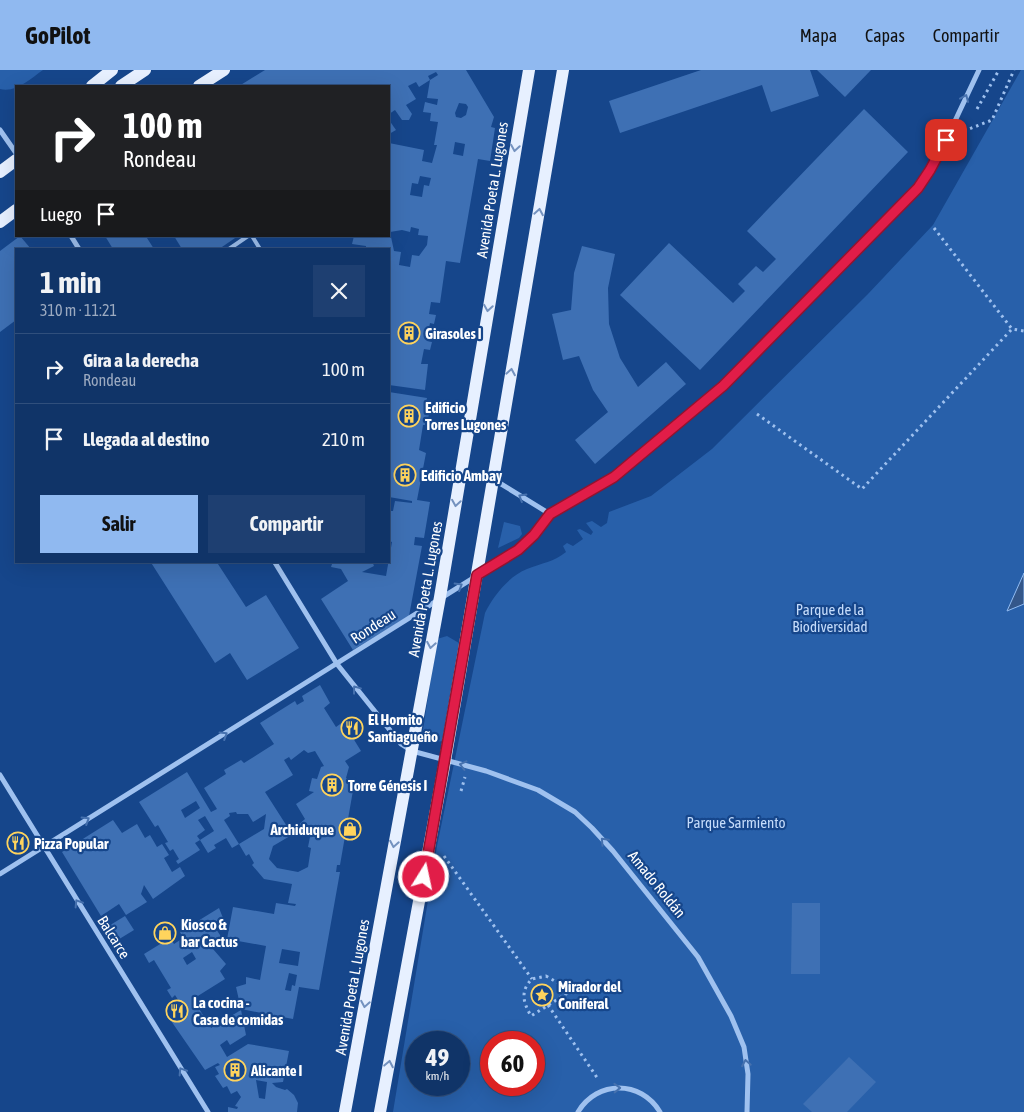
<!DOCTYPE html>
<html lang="es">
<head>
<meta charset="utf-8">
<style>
  :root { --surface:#103468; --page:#1e3f71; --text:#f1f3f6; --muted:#9caac0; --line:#304f7c; --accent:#90b9f0 }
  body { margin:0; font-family:"Asap Condensed",sans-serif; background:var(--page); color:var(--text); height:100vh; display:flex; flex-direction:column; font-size:19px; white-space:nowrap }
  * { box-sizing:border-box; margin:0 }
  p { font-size:16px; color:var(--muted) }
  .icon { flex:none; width:28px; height:28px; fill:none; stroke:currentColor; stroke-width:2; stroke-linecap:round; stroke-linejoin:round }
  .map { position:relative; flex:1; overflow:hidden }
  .side { position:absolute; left:15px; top:178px; width:375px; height:315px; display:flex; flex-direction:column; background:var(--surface); border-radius:0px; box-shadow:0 5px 20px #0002,0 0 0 1px var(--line) }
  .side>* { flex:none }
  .guide { position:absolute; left:15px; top:15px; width:375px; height:152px; border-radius:0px; box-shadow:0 5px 20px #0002,0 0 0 1px var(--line); background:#202124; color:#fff; overflow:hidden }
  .speed { position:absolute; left:405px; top:961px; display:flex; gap:10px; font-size:25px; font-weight:700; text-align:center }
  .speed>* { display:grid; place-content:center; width:65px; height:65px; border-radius:50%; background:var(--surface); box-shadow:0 5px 20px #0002,0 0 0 1px var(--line); line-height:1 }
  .speed small { font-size:12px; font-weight:400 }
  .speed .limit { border:8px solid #d22; background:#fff; color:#111 }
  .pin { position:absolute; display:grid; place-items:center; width:42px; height:42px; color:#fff; margin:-21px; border-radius:10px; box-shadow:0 2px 8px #0006 }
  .me { position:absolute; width:55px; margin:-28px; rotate:10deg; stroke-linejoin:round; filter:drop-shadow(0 0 4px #0008) }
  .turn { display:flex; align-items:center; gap:18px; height:105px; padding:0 25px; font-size:22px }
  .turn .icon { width:65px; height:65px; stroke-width:2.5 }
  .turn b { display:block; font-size:35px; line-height:42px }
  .then { display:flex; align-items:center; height:48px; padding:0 25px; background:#0003; gap:10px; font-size:19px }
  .round { display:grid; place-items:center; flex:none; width:52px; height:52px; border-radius:0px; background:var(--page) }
  .headline { display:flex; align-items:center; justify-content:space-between; height:85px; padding:0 25px }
  h1 { font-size:30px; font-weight:700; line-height:38px }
  .primary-button { display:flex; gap:10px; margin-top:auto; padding:10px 25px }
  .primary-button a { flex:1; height:58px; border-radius:0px; background:var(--accent); color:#111; font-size:20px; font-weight:700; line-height:58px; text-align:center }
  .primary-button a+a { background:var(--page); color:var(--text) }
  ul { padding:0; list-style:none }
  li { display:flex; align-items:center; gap:15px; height:70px; padding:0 25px; border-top:1px solid var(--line) }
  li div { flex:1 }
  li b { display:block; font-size:19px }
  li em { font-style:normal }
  header { display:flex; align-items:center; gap:30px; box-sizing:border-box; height:70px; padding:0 25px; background:var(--accent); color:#111 }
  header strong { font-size:24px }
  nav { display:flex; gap:28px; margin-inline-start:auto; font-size:18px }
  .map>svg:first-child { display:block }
</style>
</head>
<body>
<header>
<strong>GoPilot</strong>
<nav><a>Mapa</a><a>Capas</a><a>Compartir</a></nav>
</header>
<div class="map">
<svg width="1024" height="1042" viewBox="0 0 1024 1042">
  <rect width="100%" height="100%" fill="#16468b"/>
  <g fill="#2860aa" fill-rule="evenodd">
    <path d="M0,0H43C30,9 16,23 0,19Z"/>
    <path d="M1021,0H1024V1042H393L437,776L485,543C493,526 509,506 527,499C542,493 554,492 566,482L563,476L567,473L573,476L583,469L577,460L580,459L591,465L593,462L586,453L592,451L601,457L607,453L609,442L651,426L712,379L868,224L933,155ZM416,972H459V1015H416ZM491,972H534V1015H491Z"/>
    <polygon points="504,452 520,456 522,464 519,468 498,478"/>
    <polygon points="447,566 459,573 443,671 435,672 422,666 437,569"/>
  </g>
  <polygon fill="#34578a" stroke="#91bcf2" points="1024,503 1024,534 1007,541"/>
  <g fill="#3e70b4" fill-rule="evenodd">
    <path d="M265,0H466L494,47L491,57L495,58L490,91L478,89L460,193L446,191L440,233L431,232L429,244L436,245L434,254L430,253L427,271L432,272L430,280L424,279L421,294H428L425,320L389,315V179H366V176L352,174L354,166H389V73L424,80L422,91L432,93L437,75H434L438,52L430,51L431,43L423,42L425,32L437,35L438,29L427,28L430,10L419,17L416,12L408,16L416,29L406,35L412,44L409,50H402L395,40L389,44V16H239ZM436,2L438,5L430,10L428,6ZM459,33L466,34L468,37L466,45L461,48L456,47L455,43ZM455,72L465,74L463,86L453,84ZM420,106L431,108L429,116L424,115L422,127L410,125L412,113L418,114ZM411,157L419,159L418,165L428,166L427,175L419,186L412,185L410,197L399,195L401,182L394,181L390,162L402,160L410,162Z"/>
    <polygon points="701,0 810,0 819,26 771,42 762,15 620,63 609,31"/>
    <polygon points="817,0 871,0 845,27"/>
    <polygon points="864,39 908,82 700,300 620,225 669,173 733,233 745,221 738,214 756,196 763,202 776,189 747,161"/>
    <polygon points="389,50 396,60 389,64"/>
    <polygon points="20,166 31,179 16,179 16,250 0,262 0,181"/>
    <polygon points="105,166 149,166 147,168 154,179 113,179"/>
    <polygon points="174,166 238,166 219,179 182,179"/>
    <polygon points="582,176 615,184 608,218 609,254 620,288 638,317 666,292 686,314 595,394 575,370 608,342 593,320 579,286 563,290 552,244 571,240 574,203"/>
    <polygon points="389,322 427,328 425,338 430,338 427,355 423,355 419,380 426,383 417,430 430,432 424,468 415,467 414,475 422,476 409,546 353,580 321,529 348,511 341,499 331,497 333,491 372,491 374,496 362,502 386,506 392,472 389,471 389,441 393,441 395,431 412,433 412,431 389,427"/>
    <polygon points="150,491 216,491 246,537 266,525 299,578 247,610 230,583 215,593"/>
    <path d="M320,615L330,633L324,638L336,657L343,652L361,681L345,691L349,697L346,708L355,709L340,795H337L336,802H340L319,920L299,917L293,949L241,939L236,917L246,914V907L260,910L266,876L227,869L233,837L274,844L276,833L295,836L296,834L288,833L292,814L264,809L252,795L254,793L249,784L246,786L239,774L264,759L266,744L253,752L248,744H237L236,742L229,743L230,746L224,750L239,774L232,778L226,768L214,775L216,778L208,783L200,770L214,761L205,746L198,750L205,760L197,766L200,770L195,773L200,780L178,794L176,791L179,789L173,779L170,781L165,773L168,772L162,762L158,755L155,757L139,732L187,702L211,742L217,739L204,718L226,704L224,700L241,690L244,693L274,674L260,653L295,631L297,635L304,631L302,626ZM304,680L308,683L315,681L324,696L321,697L317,709L312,708L309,721L314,722L296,734L305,749L297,756L293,755L292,764L310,767L308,777L311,778L308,797L298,802L277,798L269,789L273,776L290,766V761L265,722L293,705L284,690L289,687L291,690ZM196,731L200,738L185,748L181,740ZM282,879L300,882L298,896L279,893ZM289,903L297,905L295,916L292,915L291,921L285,920Z"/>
    <polygon points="113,750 122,763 137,754 145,768 150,765 157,777 162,774 169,785 164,788 172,802 180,797 185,806 153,829 144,815 141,824 147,832 126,845 119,834 101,846 62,782"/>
    <polygon points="792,833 820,833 820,904 791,904"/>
    <path d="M219,838L225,853L216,859L222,868L221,874L213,879L226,894L220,901L225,909L193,929L211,958L241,940L246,965L230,975L227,970L220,975L227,987L248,974L289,981L283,1012L272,1013L276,1017L285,1020L287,1019L294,1025L298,1033L297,1042H228V1037L237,1039L238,1037L235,1036L241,1027L237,1021L231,1024L227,1016L223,1018L215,1006L219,1004L215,997L220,995L218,993L205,1000L167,945L182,936L175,925L172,928L167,920L171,918L154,890L149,893L144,884L170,868L174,874L183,868L180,862ZM192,882L196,889L187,895L183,888ZM256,1010L267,1012L265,1029L259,1028Z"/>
    <polygon points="125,846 134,860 116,871 107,857"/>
    <polygon points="849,987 876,1012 847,1042 812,1042 803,1034"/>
  </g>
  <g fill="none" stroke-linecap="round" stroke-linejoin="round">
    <g stroke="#9fc1ef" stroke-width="3" stroke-dasharray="2.5 4" stroke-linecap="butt">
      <polyline points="977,39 999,0"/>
      <polyline points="964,61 992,50 1014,0"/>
      <polyline points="934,158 1012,259"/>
      <polyline points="757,344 862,419 1012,259 1024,261"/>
      <polyline points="461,721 465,707"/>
      <polyline points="444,786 532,909"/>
      <path d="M546,906L558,913L566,924L531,946C523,932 520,921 532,909Z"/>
      <polyline points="548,935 598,1009"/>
    </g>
    <g stroke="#9fc1ef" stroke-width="4">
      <polyline points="252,166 260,179"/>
      <polyline points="229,179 248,166"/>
    </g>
    <g stroke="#9fc1ef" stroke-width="5">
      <polyline points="0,60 16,83"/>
      <polyline points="71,166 79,179"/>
      <polyline points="493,409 550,444"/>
      <polyline points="274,491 337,594 401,674 412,681 486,701 538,720 575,742 592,758 613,781 698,887 731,946 744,977 748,1004 747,1042"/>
      <polyline points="0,705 208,1042"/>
      <polyline points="0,804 518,480 534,465 550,444 614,407 723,317 918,118 946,70 979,0"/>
      <path d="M578,1042C597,1010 641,1010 660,1042"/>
    </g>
    <g stroke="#e7f0ff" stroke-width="12">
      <polyline points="92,16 112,0"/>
      <polyline points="121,16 145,0"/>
      <polyline points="199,16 224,0"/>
      <polyline points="0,102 16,90"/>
      <polyline points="0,152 16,140"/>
      <polyline points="345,1042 440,527 529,0"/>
      <polyline points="380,1042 445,691 563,0"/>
    </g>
  </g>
  <defs><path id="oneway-chevron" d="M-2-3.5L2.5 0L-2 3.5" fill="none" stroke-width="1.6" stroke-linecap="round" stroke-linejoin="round" transform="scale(1.25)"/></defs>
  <g stroke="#4671ae">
    <use href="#oneway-chevron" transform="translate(965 28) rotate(-67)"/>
    <use href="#oneway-chevron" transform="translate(522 427) rotate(-149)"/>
    <use href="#oneway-chevron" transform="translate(459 516) rotate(-31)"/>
    <use href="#oneway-chevron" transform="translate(356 619) rotate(-127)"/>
    <use href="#oneway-chevron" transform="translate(224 665) rotate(-32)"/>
    <use href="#oneway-chevron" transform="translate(463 695) rotate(-166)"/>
    <use href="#oneway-chevron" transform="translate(86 750) rotate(-32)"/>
    <use href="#oneway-chevron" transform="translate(604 771) rotate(-133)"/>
    <use href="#oneway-chevron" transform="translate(78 833) rotate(-122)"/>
    <use href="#oneway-chevron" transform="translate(746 993) rotate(-100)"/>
    <use href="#oneway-chevron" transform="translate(182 1001) rotate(-122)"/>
    <use href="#oneway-chevron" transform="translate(617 1018) rotate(-2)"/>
  </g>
  <g stroke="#7492bf">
    <use href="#oneway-chevron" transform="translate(515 78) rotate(99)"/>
    <use href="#oneway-chevron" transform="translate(539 142) rotate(-80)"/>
    <use href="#oneway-chevron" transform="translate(488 238) rotate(99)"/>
    <use href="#oneway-chevron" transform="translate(511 302) rotate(-80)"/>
    <use href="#oneway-chevron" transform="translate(456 433) rotate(99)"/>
    <use href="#oneway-chevron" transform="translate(431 575) rotate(100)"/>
    <use href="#oneway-chevron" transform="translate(394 774) rotate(100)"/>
    <use href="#oneway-chevron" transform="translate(365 934) rotate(100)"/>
    <use href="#oneway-chevron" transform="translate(389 994) rotate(-79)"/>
  </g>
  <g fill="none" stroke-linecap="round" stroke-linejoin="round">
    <g stroke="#92132f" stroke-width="12">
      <polyline id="route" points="424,807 477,505 518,480 534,465 550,444 614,407 723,316 918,118 930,100 946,70"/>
    </g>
    <use href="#route" stroke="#e11d48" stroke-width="9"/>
  </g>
  <defs>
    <g id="building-ring" transform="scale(1.125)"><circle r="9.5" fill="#16468b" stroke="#ffd45d" stroke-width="1.5"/><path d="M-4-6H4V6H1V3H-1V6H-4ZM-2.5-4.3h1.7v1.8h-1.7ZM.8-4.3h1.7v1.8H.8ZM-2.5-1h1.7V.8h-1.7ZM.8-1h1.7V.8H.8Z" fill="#ffd45d"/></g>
    <g id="restaurant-ring" transform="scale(1.125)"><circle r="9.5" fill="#16468b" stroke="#ffd45d" stroke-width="1.5"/><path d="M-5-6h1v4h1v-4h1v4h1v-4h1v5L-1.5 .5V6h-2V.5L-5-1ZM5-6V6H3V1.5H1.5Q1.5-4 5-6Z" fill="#ffd45d"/></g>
    <g id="shop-ring" transform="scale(1.125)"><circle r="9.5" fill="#16468b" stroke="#ffd45d" stroke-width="1.5"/><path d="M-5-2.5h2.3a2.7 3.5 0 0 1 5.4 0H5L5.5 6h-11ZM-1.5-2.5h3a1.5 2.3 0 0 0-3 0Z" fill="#ffd45d"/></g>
    <g id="sight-ring" transform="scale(1.125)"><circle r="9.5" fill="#16468b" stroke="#ffd45d" stroke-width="1.5"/><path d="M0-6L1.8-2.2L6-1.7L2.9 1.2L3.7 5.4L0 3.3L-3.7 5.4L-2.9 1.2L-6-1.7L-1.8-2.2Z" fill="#ffd45d"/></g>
  </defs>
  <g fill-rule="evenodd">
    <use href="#building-ring" x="409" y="263"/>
    <use href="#building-ring" x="409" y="346"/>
    <use href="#building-ring" x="405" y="405"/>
    <use href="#restaurant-ring" x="352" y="658"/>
    <use href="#building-ring" x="332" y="715"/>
    <use href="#shop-ring" x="350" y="759"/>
    <use href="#restaurant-ring" x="18" y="773"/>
    <use href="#shop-ring" x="165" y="863"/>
    <use href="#sight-ring" x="542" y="925"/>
    <use href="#restaurant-ring" x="177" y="941"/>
    <use href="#building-ring" x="235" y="1000"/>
  </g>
  <g text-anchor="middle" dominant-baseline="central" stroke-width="4.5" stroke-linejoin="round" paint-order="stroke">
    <g font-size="15" fill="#fff" stroke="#16468b">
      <text transform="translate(492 120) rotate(-81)">Avenida Poeta L. Lugones</text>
      <text transform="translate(425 519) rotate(-80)">Avenida Poeta L. Lugones</text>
      <text transform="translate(373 556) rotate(-33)">Rondeau</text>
      <text transform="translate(657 814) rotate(51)">Amado Roldán</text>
      <text transform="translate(114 867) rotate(58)">Balcarce</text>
      <text transform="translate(352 917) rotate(-80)">Avenida Poeta L. Lugones</text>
    </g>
    <g font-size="15" font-weight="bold" fill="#fff" stroke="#16468b" text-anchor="start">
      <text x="425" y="263">Girasoles I</text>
      <text x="425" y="337">Edificio<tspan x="425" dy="17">Torres Lugones</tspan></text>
      <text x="421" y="405">Edificio Ambay</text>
      <text x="368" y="649">El Hornito<tspan x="368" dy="17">Santiagueño</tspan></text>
      <text x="348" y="715">Torre Génesis I</text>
      <text x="334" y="759" text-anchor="end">Archiduque</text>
      <text x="34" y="773">Pizza Popular</text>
      <text x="181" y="854">Kiosco &amp;<tspan x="181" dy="17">bar Cactus</tspan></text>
      <text x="558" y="916">Mirador del<tspan x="558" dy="17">Coniferal</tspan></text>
      <text x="193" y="932">La cocina -<tspan x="193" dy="17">Casa de comidas</tspan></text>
      <text x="251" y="1000">Alicante I</text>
    </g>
    <g font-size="15" fill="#c5dcfb" stroke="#16468b">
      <text x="830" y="539">Parque de la<tspan x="830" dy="17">Biodiversidad</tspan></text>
      <text x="736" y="752">Parque Sarmiento</text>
    </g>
  </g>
</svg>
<div class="speed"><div>49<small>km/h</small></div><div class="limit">60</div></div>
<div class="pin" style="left:946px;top:70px;background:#d93025"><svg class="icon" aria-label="arrive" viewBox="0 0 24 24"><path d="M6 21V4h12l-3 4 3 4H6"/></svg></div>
<svg class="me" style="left:424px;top:807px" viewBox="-20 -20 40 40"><circle r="17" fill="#e11d48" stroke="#fff" stroke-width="3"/><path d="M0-11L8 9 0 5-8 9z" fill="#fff"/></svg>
<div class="guide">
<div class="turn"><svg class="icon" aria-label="right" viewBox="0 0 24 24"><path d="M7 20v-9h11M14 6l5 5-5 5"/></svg><div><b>100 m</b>Rondeau</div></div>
<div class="then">Luego<svg class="icon" aria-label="arrive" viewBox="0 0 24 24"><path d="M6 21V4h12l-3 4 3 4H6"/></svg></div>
</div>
<section class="side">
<div class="headline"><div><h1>1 min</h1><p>310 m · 11:21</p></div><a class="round"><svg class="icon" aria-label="close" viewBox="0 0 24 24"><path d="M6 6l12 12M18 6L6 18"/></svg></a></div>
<ul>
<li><svg class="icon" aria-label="right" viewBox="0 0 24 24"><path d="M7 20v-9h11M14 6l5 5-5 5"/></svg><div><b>Gira a la derecha</b><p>Rondeau</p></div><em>100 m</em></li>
<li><svg class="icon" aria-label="arrive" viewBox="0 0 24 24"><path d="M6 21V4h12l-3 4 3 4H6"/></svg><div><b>Llegada al destino</b></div><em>210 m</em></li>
</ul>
<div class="primary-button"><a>Salir</a><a>Compartir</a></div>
</section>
</div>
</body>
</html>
